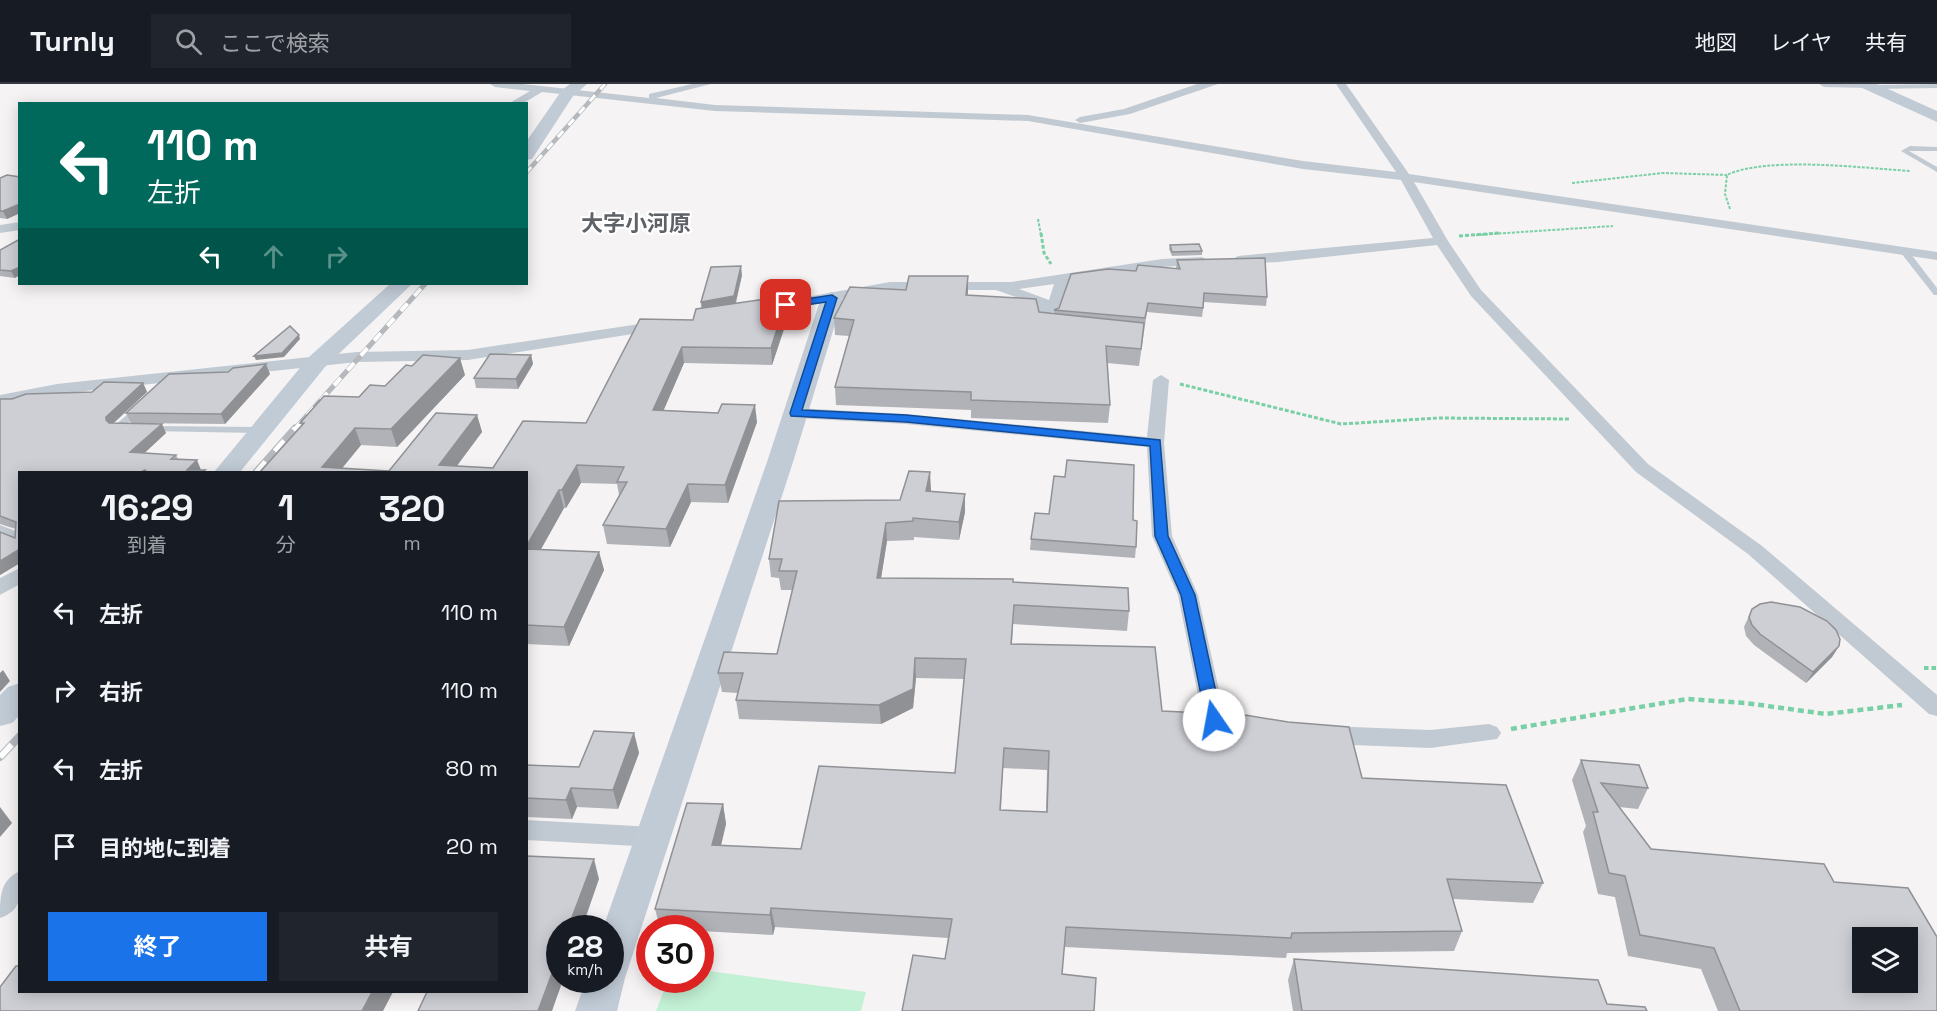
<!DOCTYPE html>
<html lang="ja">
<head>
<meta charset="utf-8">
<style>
  :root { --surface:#171b24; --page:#20242c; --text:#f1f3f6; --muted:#9ea1a6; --line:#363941; --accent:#1a73e8 }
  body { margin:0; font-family:"Space Grotesk","Noto Sans JP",sans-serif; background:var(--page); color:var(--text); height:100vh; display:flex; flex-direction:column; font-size:22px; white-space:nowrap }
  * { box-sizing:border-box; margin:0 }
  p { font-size:20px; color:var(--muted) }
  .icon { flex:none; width:33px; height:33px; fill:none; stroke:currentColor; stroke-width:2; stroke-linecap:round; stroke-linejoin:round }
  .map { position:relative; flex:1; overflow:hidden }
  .drawer { position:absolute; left:18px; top:387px; width:510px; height:522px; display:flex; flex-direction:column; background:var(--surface); border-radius:0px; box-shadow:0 3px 15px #0003 }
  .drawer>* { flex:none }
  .top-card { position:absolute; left:18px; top:18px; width:510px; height:183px; border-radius:0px; box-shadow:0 3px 15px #0003; background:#00695c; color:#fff; overflow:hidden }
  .buttons { position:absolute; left:1852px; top:843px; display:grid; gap:12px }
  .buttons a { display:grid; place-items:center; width:66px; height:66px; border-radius:0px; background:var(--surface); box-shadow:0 3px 15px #0003; font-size:30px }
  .speed { position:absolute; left:546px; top:831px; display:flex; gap:12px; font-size:30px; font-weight:700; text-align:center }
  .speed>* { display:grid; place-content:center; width:78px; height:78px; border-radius:50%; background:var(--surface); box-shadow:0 3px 15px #0003; line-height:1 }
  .speed small { font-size:15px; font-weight:400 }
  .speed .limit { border:9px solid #d22; background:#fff; color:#111 }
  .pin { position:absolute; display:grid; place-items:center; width:51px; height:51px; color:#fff; margin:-26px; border-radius:12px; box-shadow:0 3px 9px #0006 }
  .me { position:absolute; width:66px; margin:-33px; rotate:348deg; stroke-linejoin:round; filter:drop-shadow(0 0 4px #0008) }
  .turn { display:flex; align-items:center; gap:21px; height:126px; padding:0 30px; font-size:27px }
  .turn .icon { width:78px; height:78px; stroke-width:2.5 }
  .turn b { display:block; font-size:42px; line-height:51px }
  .lanes { display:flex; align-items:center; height:57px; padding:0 30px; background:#0003; justify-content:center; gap:30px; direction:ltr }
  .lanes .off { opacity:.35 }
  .eta { display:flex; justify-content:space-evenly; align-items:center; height:102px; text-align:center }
  .eta b { font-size:36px; font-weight:700; line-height:42px }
  .button { display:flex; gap:12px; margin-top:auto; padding:12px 30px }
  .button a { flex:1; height:69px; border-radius:0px; background:var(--accent); color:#fff; font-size:24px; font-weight:700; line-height:69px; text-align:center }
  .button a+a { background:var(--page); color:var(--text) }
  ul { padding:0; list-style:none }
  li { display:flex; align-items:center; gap:18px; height:78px; padding:0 30px }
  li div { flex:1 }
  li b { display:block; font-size:22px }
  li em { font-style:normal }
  header { display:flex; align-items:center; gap:36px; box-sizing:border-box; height:84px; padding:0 30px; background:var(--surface); border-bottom:2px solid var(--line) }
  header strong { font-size:28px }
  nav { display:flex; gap:33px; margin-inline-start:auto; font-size:21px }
  .search { width:420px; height:54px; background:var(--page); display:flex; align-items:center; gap:15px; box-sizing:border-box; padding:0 21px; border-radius:0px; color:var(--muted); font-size:22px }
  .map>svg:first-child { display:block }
</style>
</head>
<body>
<header>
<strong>Turnly</strong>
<div class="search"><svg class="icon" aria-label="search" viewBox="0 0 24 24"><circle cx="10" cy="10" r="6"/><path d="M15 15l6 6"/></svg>ここで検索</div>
<nav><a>地図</a><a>レイヤ</a><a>共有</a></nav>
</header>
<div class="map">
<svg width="1937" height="927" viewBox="0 0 1937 927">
  <rect width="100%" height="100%" fill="#f5f3f3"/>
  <polygon fill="#c3f1d5" points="701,886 866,908 861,927 656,927 668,896 700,896"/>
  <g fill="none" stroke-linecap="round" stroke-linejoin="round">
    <g stroke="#7ad0a6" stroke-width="2" stroke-dasharray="3 1.5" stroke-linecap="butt">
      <polyline points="1572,99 1663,89 1727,91"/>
      <path d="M1730,125L1725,110L1727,91C1766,72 1864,84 1910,87"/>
      <polyline points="1038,135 1041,151"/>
      <polyline points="1476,151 1613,142"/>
    </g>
    <g stroke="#7ad0a6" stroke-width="3" stroke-dasharray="4 2" stroke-linecap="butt">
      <polyline points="1041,149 1044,169 1051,180"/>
      <polyline points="1459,152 1499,149"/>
      <polyline points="1180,300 1341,340 1439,334 1570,335"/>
    </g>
    <polyline stroke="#7ad0a6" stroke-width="4" stroke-dasharray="4.5 3" stroke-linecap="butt" points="1924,584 1937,584"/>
    <polyline stroke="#7ad0a6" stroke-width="4.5" stroke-dasharray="6 4" stroke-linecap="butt" points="1511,645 1687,615 1745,619 1826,630 1902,621"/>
    <g fill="#c1cad2" fill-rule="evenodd">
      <polygon points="1937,0 1937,4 1872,5 1869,3 1872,1"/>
      <polygon points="1910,62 1937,63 1937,67 1909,67 1937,83 1937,88 1901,67"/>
      <polygon points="1901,165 1907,165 1937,204 1937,211 1934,211 1901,169"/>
      <polygon points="139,322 143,325 125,342 129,344 127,346 114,346 112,344 114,342 136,323"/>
      <polygon points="151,342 262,343 267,346 262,349 148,347 146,345 148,343"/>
    </g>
    <g fill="#c1cad2" fill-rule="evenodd">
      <polygon points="490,0 523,0 649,14 649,10 692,0 711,0 656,14 715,21 1028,31 1303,77 1396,88 1336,0 1346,0 1409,90 1937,168 1937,176 1414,98 1448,157 1481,206 1648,380 1762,462 1937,611 1937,632 1929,630 1748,470 1636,388 1471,212 1437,161 1278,178 1238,180 1231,176 1238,172 1433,154 1401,96 1303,85 1028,37 715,27 542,8 522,20 508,20 530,7 495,3"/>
      <polygon points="1197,0 1218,0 1130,30 1080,39 1075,36 1080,33 1124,25"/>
      <polygon points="1819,0 1871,0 1872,1 1867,4 1824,3"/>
      <polygon points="20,138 20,146 0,149 0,141"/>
      <path d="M1202,173L1209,177L1207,180L1162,183L1069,197L1061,223L1051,229V236L1064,239L1067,242L1059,247L1039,243L1036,220L996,206H890L762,229L755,225L762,221L890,198H1011L1162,175ZM1054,200L1049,216L1019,205Z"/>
      <polygon points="659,237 664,239 667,242 664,245 468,276 357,278 57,310 0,321 0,311 57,300 357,268 468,266"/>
      <polygon points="1161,291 1169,296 1164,359 1172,452 1198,511 1224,629 1242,633 1246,639 1242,645 1234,647 1206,642 1203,636 1178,511 1152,452 1147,363 906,340 796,334 788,329 796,324 906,330 1147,353 1153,296"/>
      <polygon points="0,441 20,449 20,462 0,454"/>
      <polygon points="20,484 20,500 0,511 0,494"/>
      <polygon points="1489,640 1497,643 1501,649 1497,655 1430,664 1326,660 1318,657 1314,651 1318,645 1326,642 1430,646"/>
      <polygon points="526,736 654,743 663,746 667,753 663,760 654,763 526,756"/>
      <path d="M20,787C20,809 24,826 0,834C0,813 0,796 20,787Z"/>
    </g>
    <g fill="#c1cbd6" fill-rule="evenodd">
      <polygon points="570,0 587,0 573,12 532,75 526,76 526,58 562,6"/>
      <polygon points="1858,0 1877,0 1937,27 1937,38 1860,3"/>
      <polygon points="390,200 412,200 325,283 240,388 214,388 309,273"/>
      <polygon points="832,208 839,210 843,214 793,378 625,894 617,927 575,927 586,896 610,896 610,844 603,844 767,378 821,214 825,210"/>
      <polygon points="20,599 20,631 12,639 0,642 0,611 8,603"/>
    </g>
    <g stroke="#b5b8bd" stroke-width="4.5">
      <polyline id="rail-far3" points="526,89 605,0"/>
    </g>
    <g stroke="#b5b8bd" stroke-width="5">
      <polyline id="rail-far2" points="294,346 425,200"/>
    </g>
    <g stroke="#b5b8bd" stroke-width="7">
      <polyline id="rail-far1" points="256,388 295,344"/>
    </g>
    <g stroke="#b5b8bd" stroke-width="8">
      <polyline id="rail" points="0,673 20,652"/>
    </g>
    <use href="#rail-far3" stroke="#fff" stroke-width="3" stroke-dasharray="8" stroke-linecap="butt"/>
    <use href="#rail-far2" stroke="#fff" stroke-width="4" stroke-dasharray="10" stroke-linecap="butt"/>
    <use href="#rail-far1" stroke="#fff" stroke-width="4.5" stroke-dasharray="14" stroke-linecap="butt"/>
    <use href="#rail" stroke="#fff" stroke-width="6" stroke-dasharray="17" stroke-linecap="butt"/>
  </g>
  <g fill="#b0b2b7" fill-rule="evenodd">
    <polygon points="20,93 20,129 7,135 0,134 0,94"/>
    <polygon points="20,155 15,194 0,192 0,166"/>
    <polygon points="1170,161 1202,167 1202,171 1172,172 1169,165"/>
    <polygon points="1177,176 1267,213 1266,222 1204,218 1202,233 1147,228 1139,282 1107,279 1110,321 1108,339 971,334 971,326 836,321 835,303 849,252 835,251 834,234 968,211 1039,228 1053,230 1054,226 1059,224 1136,187 1176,184"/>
    <polygon points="742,191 736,219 789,230 772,281 684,279 663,327 757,338 728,419 691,418 670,463 607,460 603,441 619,411 617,400 581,399 566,424 564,424 541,465 599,468 604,486 569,562 526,560 526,388 260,388 302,342 300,339 385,302 465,291 397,363 361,361 342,384 389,387 477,331 482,348 457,382 493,384 586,339 693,236 702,225 701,218"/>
    <polygon points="531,271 533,280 518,305 476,304 474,294"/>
    <polygon points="270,290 225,340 131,339 126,329"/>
    <polygon points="143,299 147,308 114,339 166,349 144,369 176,371 178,375 201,386 205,386 206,388 20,388 20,479 0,491 15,454 16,445 0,440 0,315 92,308"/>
    <path d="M930,408L965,410V428L959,456L914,453V456L887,457L881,494L1013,498L1129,527L1127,547L1013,540L1012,560L1162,627L1362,694L1543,799L1533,819L1453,815L1462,847L1454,867L1287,869L1286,874L1065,863L945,875L948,854L775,843L773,851L700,847V844H660L655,825L723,720L726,740L721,762L801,765L955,689L964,595L916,594L913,624L881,640L739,635L736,616L738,609L722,608L718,589L777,570L792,506H781L779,494L771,493L769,475L900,416ZM1003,684L1047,686L1046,728L1001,726Z"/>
    <polygon points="1133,436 1136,463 1135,474 1030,466 1031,455"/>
    <polygon points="1752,525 1839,562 1832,573 1806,599 1754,561 1746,552 1744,543"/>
    <polygon points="634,649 639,669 618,725 577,723 572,735 526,733 526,681 579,683"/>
    <polygon points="1581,676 1648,704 1638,725 1619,723 1651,765 1834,798 1937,927 1718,927 1701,885 1628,872 1615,813 1598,810 1583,748 1586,742 1572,696"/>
    <polygon points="1294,875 1607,920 1647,927 1293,927 1288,896"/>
  </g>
  <g fill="#909195">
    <polygon points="20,120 20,129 7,135 3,127"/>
    <polygon points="741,182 742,191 735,221 702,227 701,218"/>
    <polygon points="20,183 20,191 15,194 11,187"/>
    <polygon points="968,192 968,208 966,227 966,211"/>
    <polygon points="787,214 789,230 772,281 771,264"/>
    <polygon points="299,251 300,255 284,273 256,276 254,272"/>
    <polygon points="682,263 684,279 656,344 653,326"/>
    <polygon points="531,271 533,280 518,305 516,295"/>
    <polygon points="460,274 465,291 397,363 391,345"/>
    <polygon points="266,280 270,290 225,340 221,330"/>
    <polygon points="143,299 147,308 110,342 106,336 106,333"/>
    <polygon points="755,321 757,338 728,419 725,401"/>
    <polygon points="477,331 482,348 452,388 439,381"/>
    <polygon points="162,340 166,349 135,378 130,368"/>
    <polygon points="355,344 361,361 339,388 322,383"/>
    <polygon points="197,376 201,386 198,388 187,386"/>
    <polygon points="577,381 581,399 566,424 562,406"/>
    <polygon points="930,388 931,406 926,426 926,407"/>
    <polygon points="688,400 691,418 670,463 666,445"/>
    <polygon points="559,406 564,424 531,483 526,469 526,463"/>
    <polygon points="965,410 965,428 959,456 959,438"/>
    <polygon points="886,439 887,457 878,513 877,494"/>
    <polygon points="20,465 20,479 0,491 0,477"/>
    <polygon points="599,468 604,486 569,562 564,543"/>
    <polygon points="1839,562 1832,573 1806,599 1813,588"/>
    <polygon points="915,574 916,594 913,624 881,640 879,621"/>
    <polygon points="3,586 10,597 0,608 0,589"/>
    <polygon points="634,649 639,669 618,725 613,706"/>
    <polygon points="571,704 577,723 572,735 566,716"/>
    <polygon points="723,720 726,740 716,781 712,761"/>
    <polygon points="0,723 12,739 0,753"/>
    <polygon points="594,775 599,795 582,844 568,844"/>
    <polygon points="771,824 775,843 773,851 770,831"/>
    <polygon points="560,868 560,896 563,896 552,927 538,927"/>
    <polygon points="372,908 393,908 383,927 362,927"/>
  </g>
  <g fill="#cdcfd5" stroke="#909195" stroke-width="1.5" fill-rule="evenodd">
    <polygon points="7,91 20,93 20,120 3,127 0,127 0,94"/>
    <polygon points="20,155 20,183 11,187 0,186 0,166"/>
    <polygon points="1199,160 1202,167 1172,168 1170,161"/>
    <polygon points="1265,174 1267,213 1204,209 1203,224 1148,219 1145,234 1054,226 1059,224 1071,190 1108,185 1136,187 1138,181 1180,185 1177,176"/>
    <polygon points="741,182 734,212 701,218 711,183"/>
    <polygon points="909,192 968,192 966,211 1036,215 1039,228 1144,239 1141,265 1106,262 1110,321 971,316 971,308 835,303 854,236 834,234 850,203 906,206"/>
    <polygon points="772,214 787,214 771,264 682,263 653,326 718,329 722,320 755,321 725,401 688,400 666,445 603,441 627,398 617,398 624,383 577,381 562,406 559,406 526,463 526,388 260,388 304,339 300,339 324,312 359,313 370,301 385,302 406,281 412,282 423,271 460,274 391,345 355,344 322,383 389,387 436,329 477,331 439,381 493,384 523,337 586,339 640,235 693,236 696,225"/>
    <polygon points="290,242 299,251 282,269 254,272"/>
    <polygon points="490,270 531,271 516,295 474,294"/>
    <polygon points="266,280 221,330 126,329 169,290 228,288 233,284"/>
    <polygon points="104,298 143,299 106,333 106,336 109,339 162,340 130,368 176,371 171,375 197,376 187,386 205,386 202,388 147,388 145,386 141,388 20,388 20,465 0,477 0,448 15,454 16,438 0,432 0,315 12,315 26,310 92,308"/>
    <polygon points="1067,376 1134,381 1133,436 1137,437 1136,463 1031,455 1035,429 1049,430 1054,392 1065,393"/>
    <path d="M909,387L930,388L926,407L965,410L959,438L913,434V437L886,439L877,494L1013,495V498L1128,504L1129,527L1014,521L1011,560L1155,563L1162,627L1245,631L1288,638L1349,643L1362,694L1506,701L1543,799L1447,795L1462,847L1292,849L1291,854L1066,843L1062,890L1096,894L1094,927H902L913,871L945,875L952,835L771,824L770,831L655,825L687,719L723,720L712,761L801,765L819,682L955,689L966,575L915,574L913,605L879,621L736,616L743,589H718L724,568L777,570L797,487H779L782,475H769L779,417L900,416ZM1004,664L1049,667L1047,728L1000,726Z"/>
    <polygon points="526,465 599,468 564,543 526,541"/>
    <polygon points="1771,518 1800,523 1827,537 1836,546 1840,555 1839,562 1813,588 1760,550 1752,541 1749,533 1752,525 1760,520"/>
    <polygon points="594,647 634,649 613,706 571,704 566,716 526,714 526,681 579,683"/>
    <path d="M1581,676L1639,681L1648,704L1601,699L1651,765L1824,780L1834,798L1908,804L1937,853V927H1740L1714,864L1640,851L1625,792L1609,789L1593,728H1598ZM1863,854H1908V898H1863Z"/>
    <polygon points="526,772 594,775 568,844 560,844 560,868 538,927 418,927 427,908 526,908"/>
    <polygon points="1294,875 1598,896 1607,920 1645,923 1647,927 1302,927"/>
    <polygon points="16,882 20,882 20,908 372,908 362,927 0,927 0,903"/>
  </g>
  <polygon fill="#1a73e8" stroke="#114b97" stroke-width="1.5" points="832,211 837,214 802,326 906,331 1160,356 1168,452 1195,511 1222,636 1220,640 1208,640 1206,636 1181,511 1155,452 1150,362 906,338 791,332 790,329 826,218 786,224 781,221 786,218"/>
  <g text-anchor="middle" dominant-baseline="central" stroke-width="4.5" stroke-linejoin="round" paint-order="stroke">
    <g font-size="22" font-weight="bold" fill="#5f6368" stroke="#fff">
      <text x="636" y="139">大字小河原</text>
    </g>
  </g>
</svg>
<div class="buttons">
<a><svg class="icon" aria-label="layers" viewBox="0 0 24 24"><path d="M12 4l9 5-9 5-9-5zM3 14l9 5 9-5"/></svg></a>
</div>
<div class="speed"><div>28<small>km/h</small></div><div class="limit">30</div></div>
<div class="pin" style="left:786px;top:221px;background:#d93025"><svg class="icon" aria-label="arrive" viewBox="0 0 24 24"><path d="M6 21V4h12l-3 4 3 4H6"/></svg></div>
<svg class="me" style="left:1214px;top:636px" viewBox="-20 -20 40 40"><circle r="19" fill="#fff"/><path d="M0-13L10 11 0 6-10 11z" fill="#1a73e8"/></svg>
<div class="top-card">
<div class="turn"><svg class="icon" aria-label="left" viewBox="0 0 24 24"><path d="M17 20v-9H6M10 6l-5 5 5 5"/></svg><div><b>110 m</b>左折</div></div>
<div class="lanes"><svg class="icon" aria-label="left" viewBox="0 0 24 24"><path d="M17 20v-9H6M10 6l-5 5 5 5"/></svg><svg class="icon off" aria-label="ahead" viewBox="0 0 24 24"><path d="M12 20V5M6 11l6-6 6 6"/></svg><svg class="icon off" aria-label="right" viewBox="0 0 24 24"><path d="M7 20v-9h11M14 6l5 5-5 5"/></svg></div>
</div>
<section class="drawer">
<div class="eta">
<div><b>16:29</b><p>到着</p></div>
<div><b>1</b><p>分</p></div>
<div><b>320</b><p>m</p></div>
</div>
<ul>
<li><svg class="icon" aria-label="left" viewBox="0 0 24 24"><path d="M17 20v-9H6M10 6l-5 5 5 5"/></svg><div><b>左折</b></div><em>110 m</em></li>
<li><svg class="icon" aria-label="right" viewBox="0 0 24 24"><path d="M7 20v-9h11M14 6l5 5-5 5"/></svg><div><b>右折</b></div><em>110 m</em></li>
<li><svg class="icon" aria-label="left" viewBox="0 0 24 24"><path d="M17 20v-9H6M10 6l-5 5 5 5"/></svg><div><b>左折</b></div><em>80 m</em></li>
<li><svg class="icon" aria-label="arrive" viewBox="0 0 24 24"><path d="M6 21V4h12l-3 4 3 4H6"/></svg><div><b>目的地に到着</b></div><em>20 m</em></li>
</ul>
<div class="button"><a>終了</a><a>共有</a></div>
</section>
</div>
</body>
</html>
